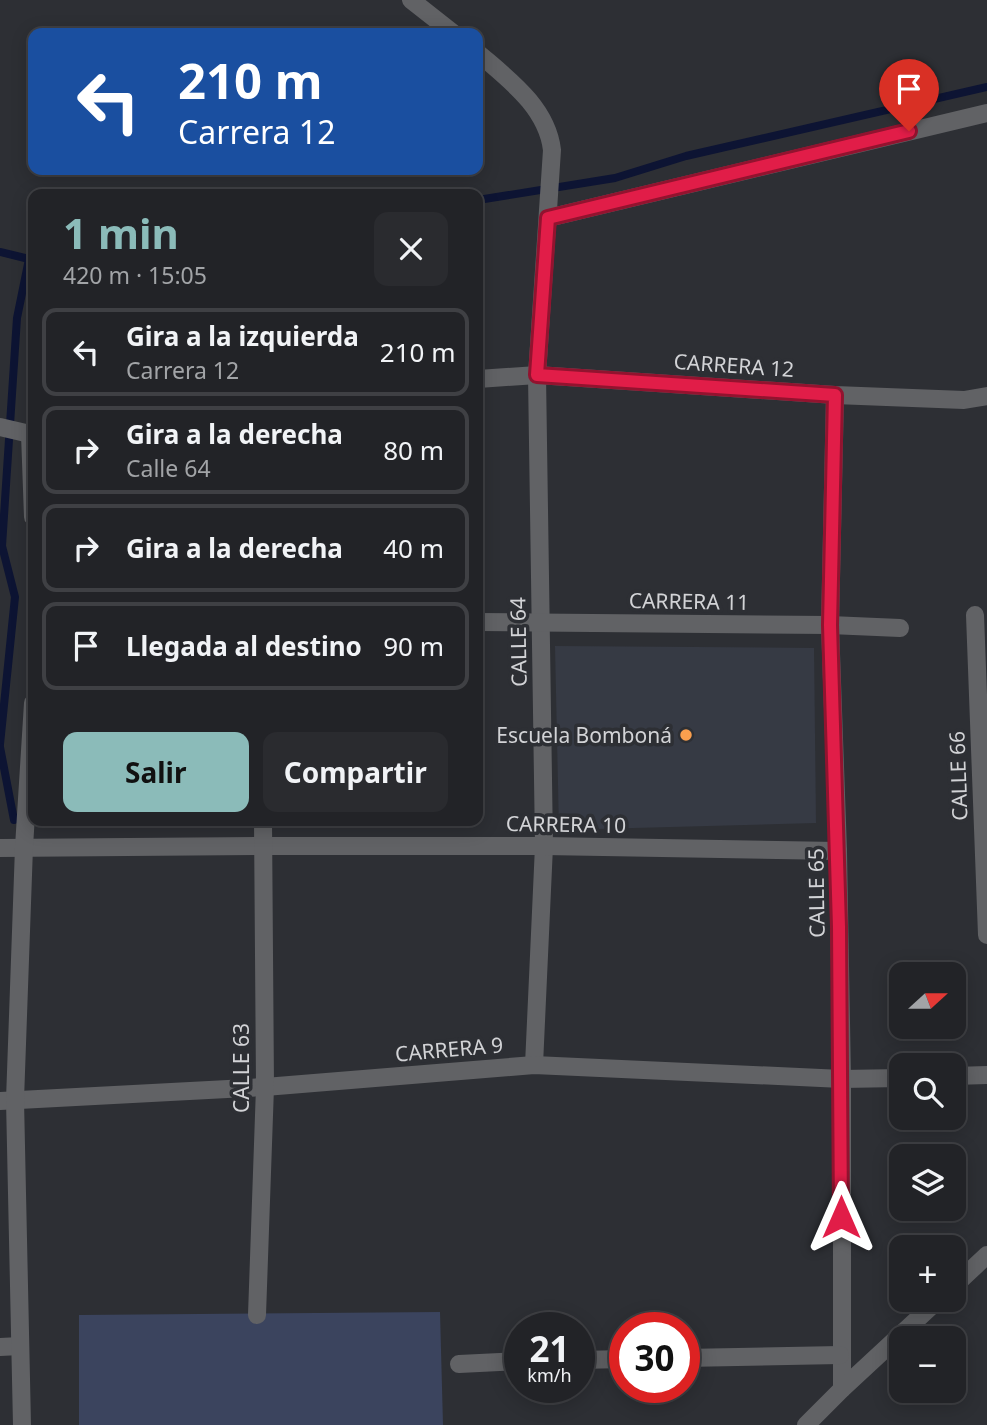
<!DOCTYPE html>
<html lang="es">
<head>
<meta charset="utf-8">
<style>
  :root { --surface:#222327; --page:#2a2b2f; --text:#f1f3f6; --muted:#a2a4a7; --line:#3f4044; --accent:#8bbbb9 }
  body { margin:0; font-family:"Noto Sans",sans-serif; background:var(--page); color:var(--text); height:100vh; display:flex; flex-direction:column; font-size:26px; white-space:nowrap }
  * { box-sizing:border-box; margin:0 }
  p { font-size:23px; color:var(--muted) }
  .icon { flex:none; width:38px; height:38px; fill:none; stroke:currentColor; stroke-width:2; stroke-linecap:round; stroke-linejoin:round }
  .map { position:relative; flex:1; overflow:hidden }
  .sheet { position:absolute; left:28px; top:189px; width:455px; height:637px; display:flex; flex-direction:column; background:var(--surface); border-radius:14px; box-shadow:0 4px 18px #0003,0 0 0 2px var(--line) }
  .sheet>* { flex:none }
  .top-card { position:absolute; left:28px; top:28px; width:455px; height:147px; border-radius:14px; box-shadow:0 4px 18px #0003,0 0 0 2px var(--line); background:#1a4fa0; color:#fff; overflow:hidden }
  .needle { width:46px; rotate:69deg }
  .controls { position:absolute; left:889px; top:962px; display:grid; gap:14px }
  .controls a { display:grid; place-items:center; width:77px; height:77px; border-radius:14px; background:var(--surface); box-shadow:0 4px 18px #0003,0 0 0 2px var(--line); font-size:35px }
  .speed { position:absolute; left:504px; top:1312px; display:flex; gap:14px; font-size:35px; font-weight:700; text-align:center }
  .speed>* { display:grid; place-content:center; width:91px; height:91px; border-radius:50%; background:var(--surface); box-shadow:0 4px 18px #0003,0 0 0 2px var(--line); line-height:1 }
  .speed small { font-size:18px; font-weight:400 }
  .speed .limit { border:10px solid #d22; background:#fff; color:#111 }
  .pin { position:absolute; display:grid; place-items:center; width:60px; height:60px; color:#fff; margin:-72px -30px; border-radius:50% 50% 50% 0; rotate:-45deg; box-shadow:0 0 7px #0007 }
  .pin .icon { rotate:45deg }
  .me { position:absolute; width:77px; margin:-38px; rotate:0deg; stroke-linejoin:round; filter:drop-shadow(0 0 5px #0008) }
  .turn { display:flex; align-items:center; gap:24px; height:147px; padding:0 35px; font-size:32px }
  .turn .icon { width:91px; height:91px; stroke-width:2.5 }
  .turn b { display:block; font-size:49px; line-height:60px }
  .round { display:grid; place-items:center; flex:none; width:74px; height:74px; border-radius:14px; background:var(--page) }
  .head { display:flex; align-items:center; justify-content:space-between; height:119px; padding:0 35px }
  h1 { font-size:42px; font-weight:700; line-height:52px; color:var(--accent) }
  .action { display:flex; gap:14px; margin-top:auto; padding:14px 35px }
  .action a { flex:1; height:80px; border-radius:14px; background:var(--accent); color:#111; font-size:28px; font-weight:700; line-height:80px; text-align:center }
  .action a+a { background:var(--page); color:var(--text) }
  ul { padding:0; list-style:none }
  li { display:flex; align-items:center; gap:21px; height:88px; margin:0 14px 10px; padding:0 21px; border:4px solid var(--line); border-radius:14px }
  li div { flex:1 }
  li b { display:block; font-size:26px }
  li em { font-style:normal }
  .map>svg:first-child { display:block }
</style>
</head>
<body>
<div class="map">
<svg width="987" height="1425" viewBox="0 0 987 1425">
  <rect width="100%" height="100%" fill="#2d2f34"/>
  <polygon fill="#363a44" points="555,646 814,648 816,823 559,830"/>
  <polygon fill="#3b445e" points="440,1312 443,1425 79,1425 79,1315"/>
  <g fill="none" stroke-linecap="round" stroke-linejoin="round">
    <g stroke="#0d1433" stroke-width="8">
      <polyline points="478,200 615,178 686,156 987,87"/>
      <polyline points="0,252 29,259"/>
      <polyline points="0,744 15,597 2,546 17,318 29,259 33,255"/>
      <polyline points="0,747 14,820"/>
    </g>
    <polyline stroke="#616265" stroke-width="18" points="0,427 30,434"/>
    <g stroke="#616265" stroke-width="18">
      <polyline points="411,0 453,33"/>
      <path d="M478,53C508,79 547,107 552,150L537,375L544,846L534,1065"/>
      <polyline points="548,218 987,113"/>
      <polyline points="478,379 537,375 835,395 964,400 987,396"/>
      <polyline points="835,395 830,625 838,851 842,1079 842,1389"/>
      <polyline points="30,434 33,517"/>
      <polyline points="975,615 987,935"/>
      <polyline points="478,622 830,625 900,628"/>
      <polyline points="0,848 263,846 544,846 838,851"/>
      <polyline points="954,1076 987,1075"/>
      <polyline points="0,1101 265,1087 534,1065 842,1079 901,1078"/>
      <polyline points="954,1286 987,1255"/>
      <polyline points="257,1315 265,1087 263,821"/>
      <polyline points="0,1347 20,1346"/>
      <polyline points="684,1358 840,1355"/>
      <polyline points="579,1360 625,1359"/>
      <polyline points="459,1364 520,1361"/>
      <polyline points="22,1425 15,1100 24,847 33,703"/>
      <polyline points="806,1425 842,1389 938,1300"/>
    </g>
  </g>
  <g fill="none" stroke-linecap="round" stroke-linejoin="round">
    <g stroke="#92132f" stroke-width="18">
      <polyline id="route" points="841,1217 839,927 830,625 835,395 537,375 548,218 909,131"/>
    </g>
    <use href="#route" stroke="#e11d48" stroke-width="12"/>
  </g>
  <circle fill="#fa9f4e" stroke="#2d2f34" stroke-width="2.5" cx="686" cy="735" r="7"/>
  <g text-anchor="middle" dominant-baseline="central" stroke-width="7" stroke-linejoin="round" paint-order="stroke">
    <g font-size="21" fill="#d2d3d6" stroke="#2d2f34">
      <text transform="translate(734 365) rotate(4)">CARRERA 12</text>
      <text transform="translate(689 601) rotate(1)">CARRERA 11</text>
      <text transform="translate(518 642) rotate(-91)">CALLE 64</text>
      <text transform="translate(958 776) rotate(-92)">CALLE 66</text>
      <text transform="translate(566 824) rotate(1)">CARRERA 10</text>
      <text transform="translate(816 893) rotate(-91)">CALLE 65</text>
      <text transform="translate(449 1049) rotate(-5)">CARRERA 9</text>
      <text transform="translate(241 1068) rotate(-90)">CALLE 63</text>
    </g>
    <g font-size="21" fill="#d2d3d6" stroke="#2d2f34" text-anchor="end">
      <text x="672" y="735">Escuela Bomboná</text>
    </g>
  </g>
</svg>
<div class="controls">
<a><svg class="needle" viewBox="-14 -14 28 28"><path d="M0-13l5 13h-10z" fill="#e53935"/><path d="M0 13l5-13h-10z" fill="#a2a4a7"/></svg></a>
<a><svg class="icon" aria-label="search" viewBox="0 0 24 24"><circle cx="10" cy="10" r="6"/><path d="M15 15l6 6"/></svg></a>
<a><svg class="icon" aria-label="layers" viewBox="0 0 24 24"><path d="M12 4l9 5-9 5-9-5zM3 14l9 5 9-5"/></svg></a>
<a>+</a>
<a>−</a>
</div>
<div class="speed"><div>21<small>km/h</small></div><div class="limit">30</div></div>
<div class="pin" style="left:909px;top:131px;background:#d93025"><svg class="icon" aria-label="arrive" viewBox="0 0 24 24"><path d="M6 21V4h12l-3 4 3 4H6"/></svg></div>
<svg class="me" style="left:841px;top:1217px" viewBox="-20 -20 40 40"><path d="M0-17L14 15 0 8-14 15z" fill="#e11d48" stroke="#fff" stroke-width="4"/></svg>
<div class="top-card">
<div class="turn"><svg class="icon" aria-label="left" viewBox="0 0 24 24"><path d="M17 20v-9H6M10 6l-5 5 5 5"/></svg><div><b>210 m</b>Carrera 12</div></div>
</div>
<section class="sheet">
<div class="head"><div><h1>1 min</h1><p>420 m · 15:05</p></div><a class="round"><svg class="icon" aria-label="close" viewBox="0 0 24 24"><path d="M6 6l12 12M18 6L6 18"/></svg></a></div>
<ul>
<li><svg class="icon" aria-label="left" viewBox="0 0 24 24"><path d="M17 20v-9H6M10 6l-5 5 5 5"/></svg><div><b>Gira a la izquierda</b><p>Carrera 12</p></div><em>210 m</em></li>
<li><svg class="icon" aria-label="right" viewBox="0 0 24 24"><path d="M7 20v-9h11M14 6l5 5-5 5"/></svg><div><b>Gira a la derecha</b><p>Calle 64</p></div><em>80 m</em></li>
<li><svg class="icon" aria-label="right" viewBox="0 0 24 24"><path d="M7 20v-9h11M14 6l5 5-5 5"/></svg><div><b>Gira a la derecha</b></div><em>40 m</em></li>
<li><svg class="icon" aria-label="arrive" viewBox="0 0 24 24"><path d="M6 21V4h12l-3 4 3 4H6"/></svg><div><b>Llegada al destino</b></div><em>90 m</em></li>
</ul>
<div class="action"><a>Salir</a><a>Compartir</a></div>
</section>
</div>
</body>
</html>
